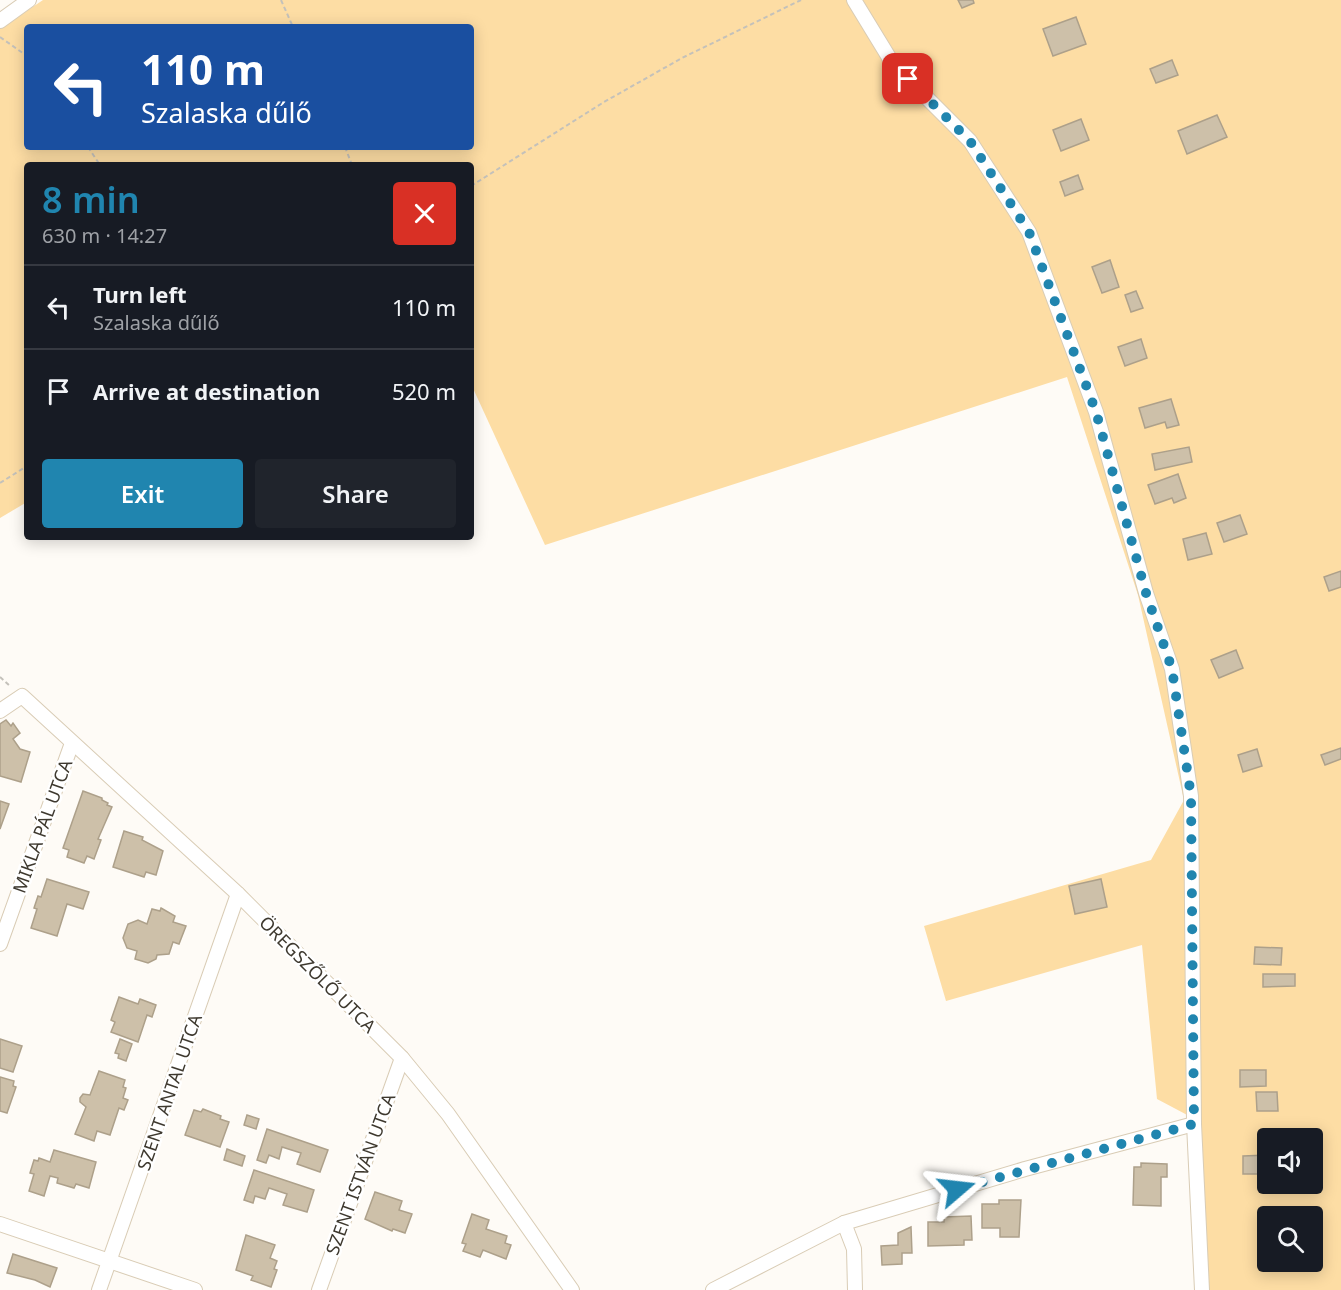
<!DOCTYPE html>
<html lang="en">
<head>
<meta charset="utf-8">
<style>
  :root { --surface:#171b24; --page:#20242c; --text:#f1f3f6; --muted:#9ea1a6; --line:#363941; --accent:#2085af }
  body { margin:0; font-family:"Noto Sans",sans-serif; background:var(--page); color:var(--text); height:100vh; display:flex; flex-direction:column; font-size:22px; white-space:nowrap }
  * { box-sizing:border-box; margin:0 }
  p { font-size:20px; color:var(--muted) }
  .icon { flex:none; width:33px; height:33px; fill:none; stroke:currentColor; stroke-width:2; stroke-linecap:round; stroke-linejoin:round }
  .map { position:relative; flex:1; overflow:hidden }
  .details { position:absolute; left:24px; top:162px; width:450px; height:378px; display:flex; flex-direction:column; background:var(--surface); border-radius:6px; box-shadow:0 3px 15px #0003 }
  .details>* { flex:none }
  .guide { position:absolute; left:24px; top:24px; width:450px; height:126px; border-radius:6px; box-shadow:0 3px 15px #0003; background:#1a4fa0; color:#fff; overflow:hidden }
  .fabs { position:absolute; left:1257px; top:1128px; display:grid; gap:12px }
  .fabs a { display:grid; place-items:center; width:66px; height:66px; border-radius:6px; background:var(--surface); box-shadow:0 3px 15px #0003; font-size:30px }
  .pin { position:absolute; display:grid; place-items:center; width:51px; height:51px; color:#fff; margin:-26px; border-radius:12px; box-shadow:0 3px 9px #0006 }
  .me { position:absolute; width:66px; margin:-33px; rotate:73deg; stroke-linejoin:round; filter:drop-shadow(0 0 4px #0008) }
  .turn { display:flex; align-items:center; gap:21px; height:126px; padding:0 18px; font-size:27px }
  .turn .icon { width:78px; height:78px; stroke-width:2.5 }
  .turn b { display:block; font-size:42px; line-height:51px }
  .round { display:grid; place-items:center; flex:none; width:63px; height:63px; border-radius:6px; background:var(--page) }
  .headline { display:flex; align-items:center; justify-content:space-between; height:102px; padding:0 18px }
  h1 { font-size:36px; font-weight:600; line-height:45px; color:var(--accent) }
  .action { display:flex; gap:12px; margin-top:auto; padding:12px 18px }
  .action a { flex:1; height:69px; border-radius:6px; background:var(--accent); color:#fff; font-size:24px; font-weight:600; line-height:69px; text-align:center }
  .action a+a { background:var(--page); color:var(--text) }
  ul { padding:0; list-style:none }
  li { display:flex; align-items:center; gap:18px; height:84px; padding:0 18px; border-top:2px solid var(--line) }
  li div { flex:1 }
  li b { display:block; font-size:22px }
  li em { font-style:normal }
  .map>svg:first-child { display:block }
</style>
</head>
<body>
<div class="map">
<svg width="1341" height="1290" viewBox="0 0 1341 1290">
  <rect width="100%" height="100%" fill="#fefbf6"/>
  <path fill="#fddda4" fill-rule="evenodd" d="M43,0H1341V1290H1196L1191,1117L1157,1099L1142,945L946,1001L924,926L1151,860L1184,800L1138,595L1067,377L545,545L471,384V165H27V502L0,518V29ZM27,27H471V147H27ZM1268,1138H1312V1184H1268ZM1268,1216H1312V1262H1268Z"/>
  <g fill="#cdc0a9" stroke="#ada08a" stroke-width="1.5">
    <polygon points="958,0 973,0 974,3 962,8"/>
    <polygon points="1076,17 1086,44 1053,56 1043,29"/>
    <polygon points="1172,60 1178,75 1156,83 1150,69"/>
    <polygon points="1217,115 1227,137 1187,154 1178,131"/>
    <polygon points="1081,119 1089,140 1061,151 1053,130"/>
    <polygon points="1078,175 1083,189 1065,196 1060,182"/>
    <polygon points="1110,260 1119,287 1102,293 1092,267"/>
    <polygon points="1136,291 1143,308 1131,312 1125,295"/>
    <polygon points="1141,339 1147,358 1125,366 1118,347"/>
    <polygon points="1171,399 1179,425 1167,428 1165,422 1145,428 1139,408"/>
    <polygon points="1189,447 1192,462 1155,470 1152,454"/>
    <polygon points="1178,474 1186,498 1174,503 1172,498 1155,504 1148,485"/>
    <polygon points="1240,515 1247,534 1224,542 1217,523"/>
    <polygon points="1206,533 1212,554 1188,560 1183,539"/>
    <polygon points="1341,571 1341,587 1329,591 1324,577"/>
    <polygon points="1236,650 1243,668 1219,678 1211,660"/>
    <polygon points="6,720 11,726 13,723 20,733 13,739 20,749 30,752 21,782 0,776 0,724"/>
    <polygon points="1341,748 1341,759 1325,765 1321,755"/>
    <polygon points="1257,749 1262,766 1243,772 1238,755"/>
    <polygon points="83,791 102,798 102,800 108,803 107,805 112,807 98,839 101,840 94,859 87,856 84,863 67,857 69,850 63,848"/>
    <polygon points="0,801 9,804 0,829"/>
    <polygon points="124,831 143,837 142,840 163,851 156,875 146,872 144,877 113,867"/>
    <polygon points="47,879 89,892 83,909 67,904 57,936 31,928 37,909 34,908 38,896 41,897"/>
    <polygon points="1101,879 1107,907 1075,914 1069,886"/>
    <polygon points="161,908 175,916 173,922 186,926 179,944 173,942 169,954 157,955 156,959 148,963 135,959 137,951 127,948 123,938 128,924 138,920 147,924 152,909 160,911"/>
    <polygon points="1255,947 1282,948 1281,965 1254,964"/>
    <polygon points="1263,974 1295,974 1295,986 1263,987"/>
    <polygon points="119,997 138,1004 140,999 156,1005 152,1017 147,1015 138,1042 111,1032 115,1022 111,1020"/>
    <polygon points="0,1039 22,1046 13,1072 0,1068"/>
    <polygon points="120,1039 132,1044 126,1061 118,1058 119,1054 115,1053"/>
    <polygon points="1240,1070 1266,1070 1266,1086 1240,1087"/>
    <polygon points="99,1071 125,1080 123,1087 126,1088 123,1098 128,1100 124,1110 119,1108 110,1135 97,1131 94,1141 75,1134 86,1107 80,1102 80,1098 83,1094 90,1095"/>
    <polygon points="0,1077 14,1081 13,1086 16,1087 7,1113 0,1111"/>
    <polygon points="1256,1092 1277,1092 1278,1111 1257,1111"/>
    <polygon points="203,1109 221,1116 220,1119 229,1122 220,1147 185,1135 194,1110 201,1112"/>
    <polygon points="247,1115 259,1119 256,1129 244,1125"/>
    <polygon points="267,1129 328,1150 320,1172 297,1164 301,1153 282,1147 279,1159 269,1155 266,1163 257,1160"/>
    <polygon points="227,1149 245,1156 242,1166 224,1160"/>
    <polygon points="54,1150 96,1162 89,1188 76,1184 74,1188 57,1183 58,1178 50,1176 44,1196 29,1191 34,1174 30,1173 34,1160 38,1161 39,1158 50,1162"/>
    <polygon points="1268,1155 1268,1174 1243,1174 1243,1156"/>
    <polygon points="1141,1163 1167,1164 1167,1177 1161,1177 1161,1206 1133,1205 1134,1167 1141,1167"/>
    <polygon points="254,1170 314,1190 307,1212 283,1205 287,1194 269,1188 265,1199 255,1196 253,1203 244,1200"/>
    <polygon points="375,1192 402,1201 399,1210 412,1214 405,1233 393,1229 392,1231 365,1219"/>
    <polygon points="999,1200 1021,1200 1019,1237 1000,1237 1000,1228 982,1228 982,1204 999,1204"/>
    <polygon points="472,1214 489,1220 486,1229 507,1236 505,1243 511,1245 506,1259 483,1250 480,1257 463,1251 466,1244 462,1243"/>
    <polygon points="971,1216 972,1240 964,1240 964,1245 928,1246 928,1222 944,1222 944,1217"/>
    <polygon points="911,1227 912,1253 902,1253 902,1264 882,1265 881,1246 898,1245 898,1233"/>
    <polygon points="246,1235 275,1245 270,1258 277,1261 274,1269 277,1270 271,1287 251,1280 253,1276 236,1270"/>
    <polygon points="13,1254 57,1268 50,1287 35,1280 7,1273"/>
  </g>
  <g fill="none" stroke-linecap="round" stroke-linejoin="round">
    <g stroke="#d9ccb5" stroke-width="16">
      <g id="minor">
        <polyline points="854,0 893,64 970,141 1029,232 1096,412 1146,593 1172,669 1191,796 1194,1124 1202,1290"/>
        <polyline points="0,21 29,0"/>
        <polyline points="0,711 22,696 238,894 402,1058 448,1114 572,1290"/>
        <polyline points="0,944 72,743"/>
        <polyline points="844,1223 854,1249 855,1290"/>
        <polyline points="0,1224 195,1290"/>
        <polyline points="99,1290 238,894"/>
        <polyline points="319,1290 402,1058"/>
        <polyline points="713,1290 844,1223 1025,1169 1194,1124"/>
      </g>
    </g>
    <g stroke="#c4c1ba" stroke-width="2" stroke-dasharray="4.5 3" stroke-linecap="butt">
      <polyline points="281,0 293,27"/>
      <polyline points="0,37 27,56"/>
      <polyline points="88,147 100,165"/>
      <polyline points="345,147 352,165"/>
      <polyline points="471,186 604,102 682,58 801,0"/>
      <polyline points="0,483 27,466"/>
      <polyline points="0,677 11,687"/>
    </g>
    <use href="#minor" stroke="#fff" stroke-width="14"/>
  </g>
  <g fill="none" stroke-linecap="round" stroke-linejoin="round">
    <polyline stroke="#2085af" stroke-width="10" stroke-dasharray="0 18" points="908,79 970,141 1029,232 1096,412 1146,593 1172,669 1191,796 1194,1124 957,1189"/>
  </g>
  <g text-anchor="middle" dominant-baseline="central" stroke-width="5" stroke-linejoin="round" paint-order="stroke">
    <g font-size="18" fill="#3e392f" stroke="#fff">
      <text transform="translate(42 826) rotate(-70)">MIKLA PÁL UTCA</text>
      <text transform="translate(318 974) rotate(45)">ÖREGSZŐLŐ UTCA</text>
      <text transform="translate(169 1092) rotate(-71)">SZENT ANTAL UTCA</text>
      <text transform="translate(360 1174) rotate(-70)">SZENT ISTVÁN UTCA</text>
    </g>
  </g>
</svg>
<div class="fabs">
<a><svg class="icon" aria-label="sound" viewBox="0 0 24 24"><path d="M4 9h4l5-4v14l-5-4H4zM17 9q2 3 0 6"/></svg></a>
<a><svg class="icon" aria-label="search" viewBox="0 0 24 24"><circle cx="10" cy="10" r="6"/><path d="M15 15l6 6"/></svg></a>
</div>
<div class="pin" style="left:908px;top:79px;background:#d93025"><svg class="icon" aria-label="arrive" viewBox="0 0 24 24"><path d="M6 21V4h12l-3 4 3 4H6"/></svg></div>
<svg class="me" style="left:957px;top:1189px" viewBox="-20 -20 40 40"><path d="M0-17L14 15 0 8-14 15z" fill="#2085af" stroke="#fff" stroke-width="4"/></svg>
<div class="guide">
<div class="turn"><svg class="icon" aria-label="left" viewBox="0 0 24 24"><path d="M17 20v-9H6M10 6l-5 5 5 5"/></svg><div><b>110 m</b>Szalaska dűlő</div></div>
</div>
<section class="details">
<div class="headline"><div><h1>8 min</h1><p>630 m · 14:27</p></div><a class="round" style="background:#d93025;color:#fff"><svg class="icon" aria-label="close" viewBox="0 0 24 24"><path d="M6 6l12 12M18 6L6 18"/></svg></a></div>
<ul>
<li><svg class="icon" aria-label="left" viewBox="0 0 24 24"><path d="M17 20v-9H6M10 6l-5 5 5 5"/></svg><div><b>Turn left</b><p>Szalaska dűlő</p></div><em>110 m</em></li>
<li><svg class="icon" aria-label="arrive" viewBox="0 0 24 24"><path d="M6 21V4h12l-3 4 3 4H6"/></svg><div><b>Arrive at destination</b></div><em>520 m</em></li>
</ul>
<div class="action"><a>Exit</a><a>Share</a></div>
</section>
</div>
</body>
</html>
